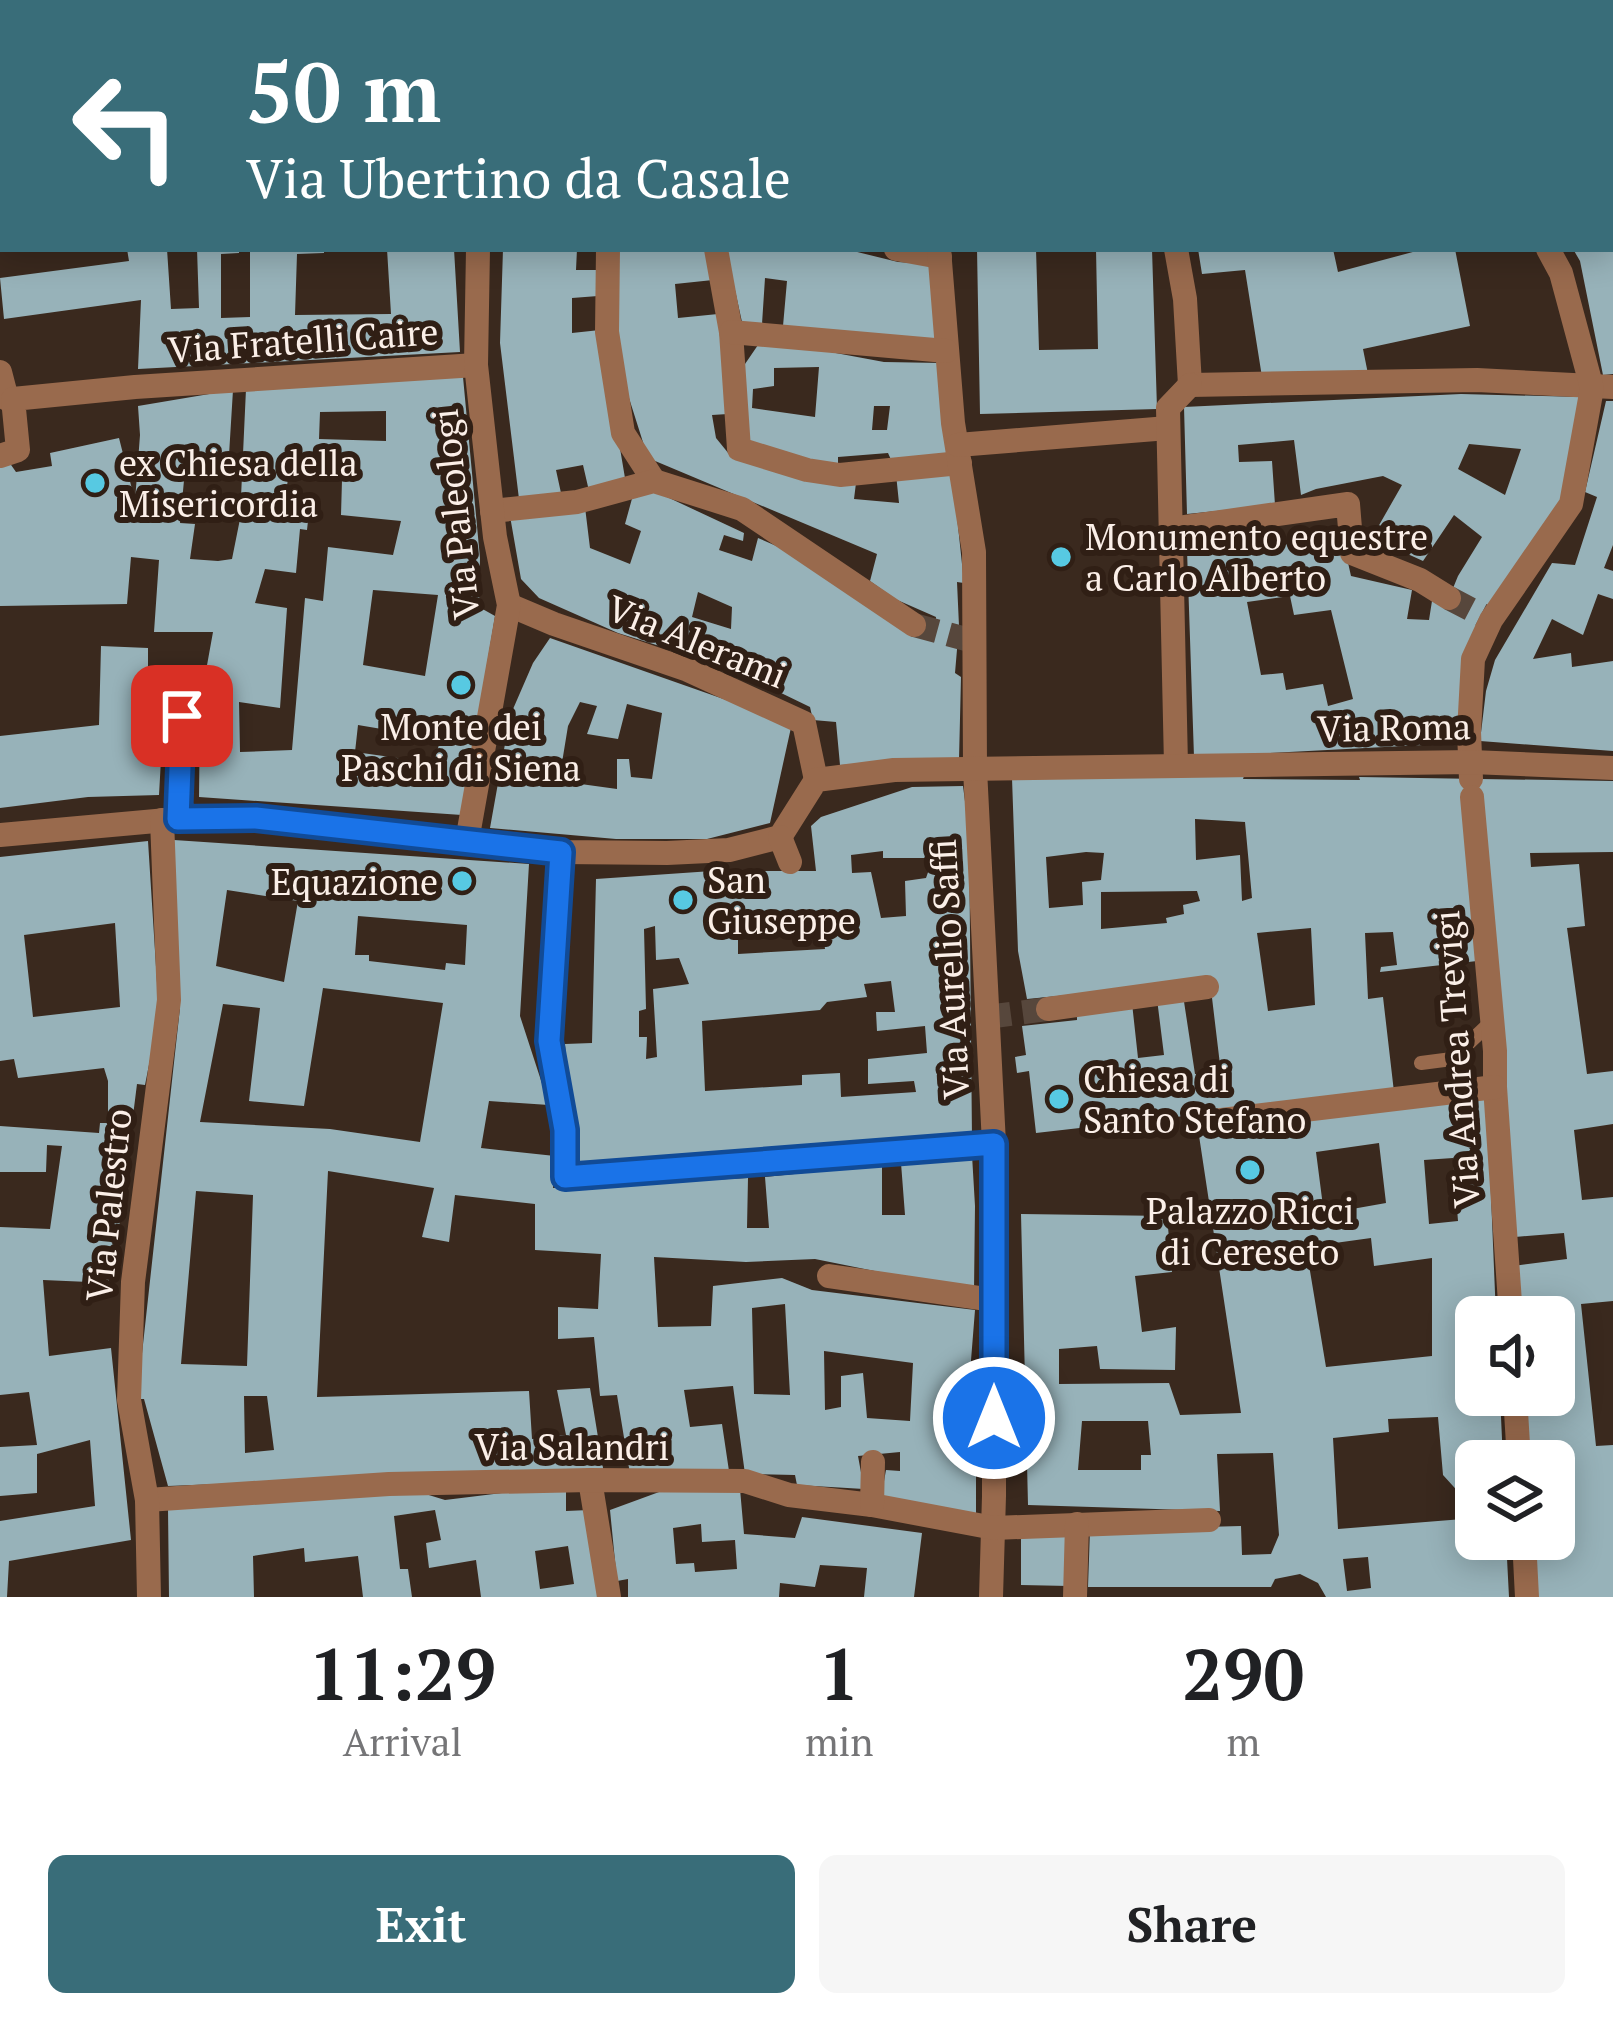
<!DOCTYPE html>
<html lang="en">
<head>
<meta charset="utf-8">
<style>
  :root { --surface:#fff; --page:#f6f6f6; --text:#202124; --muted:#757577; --accent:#396d79 }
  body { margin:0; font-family:"PT Serif",serif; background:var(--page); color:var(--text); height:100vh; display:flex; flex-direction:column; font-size:45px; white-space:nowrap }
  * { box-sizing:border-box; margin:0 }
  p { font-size:39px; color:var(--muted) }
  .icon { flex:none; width:66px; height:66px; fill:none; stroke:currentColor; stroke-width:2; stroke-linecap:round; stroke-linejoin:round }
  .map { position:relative; height:1597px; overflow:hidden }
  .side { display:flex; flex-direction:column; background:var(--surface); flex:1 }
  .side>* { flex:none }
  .banner { position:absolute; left:0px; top:0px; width:1614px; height:252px; box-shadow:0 6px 30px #0003; background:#396d79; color:#fff; overflow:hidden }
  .buttons { position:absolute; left:1455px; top:1296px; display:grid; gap:24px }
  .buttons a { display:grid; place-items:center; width:120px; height:120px; border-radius:18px; background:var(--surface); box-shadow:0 6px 30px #0003; font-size:60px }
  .pin { position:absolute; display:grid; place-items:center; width:102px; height:102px; color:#fff; margin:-51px; border-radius:24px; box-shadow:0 6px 18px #0006 }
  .me { position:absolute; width:132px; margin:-66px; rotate:0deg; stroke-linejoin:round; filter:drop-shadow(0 0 9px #0008) }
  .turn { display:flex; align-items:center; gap:42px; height:252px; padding:0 48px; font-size:54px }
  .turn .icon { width:156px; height:156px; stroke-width:2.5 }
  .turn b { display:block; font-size:84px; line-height:102px }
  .eta { display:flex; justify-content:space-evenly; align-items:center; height:204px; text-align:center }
  .eta b { font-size:72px; font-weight:800; line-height:84px }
  .button { display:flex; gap:24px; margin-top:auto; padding:24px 48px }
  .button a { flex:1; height:138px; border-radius:18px; background:var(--accent); color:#fff; font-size:48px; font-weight:800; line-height:138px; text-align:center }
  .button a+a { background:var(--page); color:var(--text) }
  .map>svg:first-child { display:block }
</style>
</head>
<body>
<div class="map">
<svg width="1613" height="1597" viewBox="0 0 1613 1597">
  <rect width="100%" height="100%" fill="#3a291e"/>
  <g fill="#97b2b9" fill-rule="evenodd">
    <polygon points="127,249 167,249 171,309 199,308 197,249 239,249 239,253 221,254 221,318 250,317 250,249 324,249 324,253 297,254 295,315 391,314 387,249 454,249 460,352 138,369 141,300 4,319 0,278 129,261"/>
    <polygon points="503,249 577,249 576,270 597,270 598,296 572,298 572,333 600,330 625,478 589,491 583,465 556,470 561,493 519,499 500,343"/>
    <path d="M619,249H708L713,280L675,284L678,318L718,314L728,414L712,415L716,438L729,454L856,483L854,499L899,503L896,474L952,469L964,583L957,582L959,626L955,673L961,677L959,760L840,765L836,722L813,720L810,707L727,667L618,633L539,598L521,579L510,516L585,507L590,548L630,564L641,531L625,524L633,495L650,489L744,533L743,541L724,535L719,550L752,561L758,538L781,548L934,642L936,617L895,599L870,581L877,554L648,458L616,357ZM698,592L732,607L731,629L692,617Z"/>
    <polygon points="726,249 845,249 898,262 930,264 941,341 783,326 787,281 765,278 762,324 742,322"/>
    <polygon points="977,249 1036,249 1039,350 1098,349 1096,249 1152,249 1157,409 980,414"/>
    <polygon points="1198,249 1333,249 1338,272 1424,249 1455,249 1470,326 1363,349 1368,374 1262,377 1245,270 1202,274"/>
    <polygon points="1573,249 1613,249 1613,374 1603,375 1580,261"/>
    <path d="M758,345L825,351L884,362L942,363L954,460L893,464L888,453L838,457V467L748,448L744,407L745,364ZM819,367L815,417L752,408L753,389L774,386V368ZM874,406H890L887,430H872Z"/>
    <path d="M463,377L480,558L479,607L495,616L462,815L199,797L200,704L213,632H154L159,560L131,557L127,604L0,606V464L9,462L16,472L52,466L50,453L119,438L135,501L140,435L138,406L233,390L229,455L186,459L180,523L195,524L190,559L218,561L232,559L240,519L246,389ZM386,411V441L319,439L320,412ZM289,473L342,480L341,515L401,521L393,555L328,547L323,601L305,598L292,750L240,752L239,702L280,708L287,608L255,603L265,569L296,573L300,529L307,530L310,503L285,498ZM373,590L438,595L425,676L363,665ZM358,725L441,739L433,763L355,752Z"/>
    <path d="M1461,394L1581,397L1563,497L1495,602L1461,743L1194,757L1187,550L1254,549L1342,536L1351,576L1412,590L1407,619L1429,620L1432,601L1449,598L1458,576L1482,537L1454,515L1423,561L1388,545L1370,541L1402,485L1383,476L1316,489L1301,495L1294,440L1238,445L1239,462L1272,461L1275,505L1187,514L1184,407ZM1469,444L1521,449L1505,495L1458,469ZM1290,596L1294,615L1331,610L1353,699L1328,706L1323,684L1286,690L1283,673L1261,675L1247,602Z"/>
    <polygon points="1606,401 1613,401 1613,545 1604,568 1613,571 1613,599 1598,594 1583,635 1552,619 1533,659 1571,653 1572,667 1613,661 1613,751 1480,741 1486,691 1495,660 1552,563 1575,565 1597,497 1585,492"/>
    <path d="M550,638L792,723L770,823L707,839H616L490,828L510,716L533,663ZM580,702L597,706L587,734L618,739L627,704L662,713L652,779L631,777L629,759H617V789L559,781L568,726Z"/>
    <polygon points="101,646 148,648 148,670 166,671 159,795 88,797 0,808 0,736 99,725"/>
    <path d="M1244,776L1243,779L1360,780L1359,777L1613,781V852L1530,853L1531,867L1579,864L1585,926L1567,928L1587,1074L1613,1071V1124L1574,1130L1582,1200L1613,1197V1301L1581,1304L1596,1446L1613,1445V1597H1532L1529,1539H1554V1461H1524L1521,1395H1554V1317H1516L1513,1266L1567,1259L1564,1233L1515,1237L1477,961L1380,972L1381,967L1397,965L1393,932L1365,933L1368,999L1383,997L1394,1092L1036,1133L1029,1071L1017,1073L1015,1057L1026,1055L1022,1026L1077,1020V1012L1132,1003L1138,1058L1164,1055L1157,999L1183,995L1195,1074L1221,1073L1210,981L1027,999L1018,951L1012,778ZM1195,819L1245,822L1252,898L1242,901L1240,855L1196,860ZM1086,852L1104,853L1101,880L1082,882L1083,905L1049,908L1046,857ZM1197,891L1200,901L1183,905L1184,914L1166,918L1167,923L1101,929V892ZM1311,928L1315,1005L1268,1011L1257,933Z"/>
    <path d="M963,786L969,832L972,1138L576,1170L565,1044L592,1043L596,879L712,871H816L811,826L821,817L912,787ZM883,851V858H933L926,878L905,881L906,916L881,918L871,872L852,873L851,855ZM822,924L825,949L738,954V929ZM655,926L656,960L679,958L689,984L653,989L657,1057L646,1059L647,1037H639V1011L646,1009L644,929ZM891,981L895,1012H876L877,1031L925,1026L927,1053L868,1059V1084L914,1081L916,1092L841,1097L840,1073L802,1075V1085L705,1091L702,1021L820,1010L827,1002L867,997L864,984Z"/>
    <path d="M174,840L529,864L520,1016L549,1105L489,1101L481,1148L555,1156L553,1188L748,1178L747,1228H769L765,1177L882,1165V1215H905L901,1163L972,1155L975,1206L974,1291L815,1259L746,1262L654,1257L658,1327L711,1326L713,1286L782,1278L812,1290L975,1310L970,1373L976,1426V1515L881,1498L886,1470L900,1471V1452L858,1456L864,1489L797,1485L795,1475L745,1474L733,1386L684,1390L690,1427L722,1424L729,1471L630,1474L617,1395L600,1396L594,1337L558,1339V1307L598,1309L601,1254L535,1250V1204L455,1195L449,1242L422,1237L434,1188L328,1171L317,1397L529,1391L532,1439L566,1435L557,1390L590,1388L604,1474L401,1477L168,1486L144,1399H137L180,1008ZM227,890L298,901L284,982L216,966ZM358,916L467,925L465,965L446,963L445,970L369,961V955H355ZM323,988L443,1003L420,1142L330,1129L200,1122L223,1004L260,1008L249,1101L304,1106ZM196,1191L253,1195L247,1366L181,1364ZM785,1304L790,1395L754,1394L752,1308ZM824,1351L913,1363L910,1421L867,1418L863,1373L841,1376V1407L825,1410ZM244,1396H267L274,1450L245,1453Z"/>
    <path d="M148,841L159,1014L145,1085L137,1084L112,1283L43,1280L49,1356L111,1348L131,1540L9,1561L7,1597H0V1521L95,1506L90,1440L37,1454V1493L0,1496V1447L37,1445L29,1392L0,1395V1227L50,1229L62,1146L47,1145L46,1172H0V1126L99,1133L100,1123H108V1081L104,1068L18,1078L14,1059L0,1061V857ZM115,923L120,1007L33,1017L24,935Z"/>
    <path d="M1487,1099L1496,1317H1476V1395H1500L1503,1461H1476V1539H1506L1509,1597H1326L1318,1583L1300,1574L1275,1579L1271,1587H1088L1090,1530L1241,1526L1242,1555L1271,1554L1279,1535L1273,1453L1217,1454L1220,1511L1028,1505L1021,1214L1167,1216L1172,1272L1135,1276L1142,1332L1176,1327L1175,1370L1100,1369L1097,1346L1059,1349V1384L1169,1383L1180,1415L1241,1413L1198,1129ZM1379,1143L1386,1203L1324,1214L1316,1152ZM1453,1158L1458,1221L1429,1224L1424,1160ZM1371,1238L1374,1266L1432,1258V1356L1326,1367L1306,1247ZM1438,1417L1443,1475L1463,1497V1519L1338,1529L1333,1438L1389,1432L1388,1419ZM1082,1421H1148L1151,1455H1141V1470H1078ZM1368,1557L1371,1588L1347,1591L1343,1559Z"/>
    <path d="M566,1485V1511L589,1510L600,1597H481L476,1560L429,1568L426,1543L441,1540L435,1510L394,1516L400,1569H408L412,1597H363L358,1556L305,1562L304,1548L253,1556L254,1597H169L168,1508L419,1492L445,1500ZM568,1546L574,1584L540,1589L535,1551Z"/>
    <path d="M670,1488L740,1489L744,1534L795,1538L802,1517L922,1533L914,1597H864L867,1568L820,1565L815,1587L780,1583L779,1597H628V1579L617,1581L610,1510ZM701,1524L702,1542L735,1540L737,1569L695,1572L694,1563L676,1564L673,1528Z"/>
    <polygon points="1021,1531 1070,1532 1069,1586 1021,1585"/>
  </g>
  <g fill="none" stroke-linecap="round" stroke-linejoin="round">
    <g stroke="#57473c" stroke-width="24" stroke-dasharray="24 12" stroke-linecap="butt">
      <polyline points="1449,598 1491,620"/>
      <polyline points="914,625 973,641"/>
      <polyline points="987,1017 1048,1009"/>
    </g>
    <polyline stroke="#996a4d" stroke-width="14" points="1421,1063 1452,1059 1491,1022"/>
    <g stroke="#996a4d" stroke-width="24">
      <polyline points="388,0 453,3"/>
      <polyline points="493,0 493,3"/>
      <polyline points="1495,0 1496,3"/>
      <polyline points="654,3 654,0"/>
      <polyline points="830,3 831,0"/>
      <polyline points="1246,3 1252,0"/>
      <polyline points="1611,53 1613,53"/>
      <polyline points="608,249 607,332 623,433 654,481"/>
      <polyline points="716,249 731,332 739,449 807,470 840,475 960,463"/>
      <polyline points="896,249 940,257"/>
      <polyline points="939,249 953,423 974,552 975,769 994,1144 994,1496 991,1597"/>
      <polyline points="1176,249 1185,299 1190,385"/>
      <polyline points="731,332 946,351"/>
      <polyline points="0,372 7,399 13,399"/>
      <polyline points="1190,385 1477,380 1613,387"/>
      <polyline points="958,445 1168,428"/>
      <polyline points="0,456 18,450 13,399 135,387 476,365"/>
      <polyline points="492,511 577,502 654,481 742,509 914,625"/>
      <polyline points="1171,529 1348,504 1352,553 1420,580 1449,598"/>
      <polyline points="509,605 554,624 688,670 804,723 816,780"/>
      <polyline points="1176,765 1168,408 1190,385"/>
      <polyline points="1471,779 1469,732 1473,659 1491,620 1571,504 1592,388 1561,273 1548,249"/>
      <polyline points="1472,797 1495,1051 1495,1087 1511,1317"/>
      <polyline points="178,819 182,715"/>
      <polyline points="0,835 178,819 257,818 561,852 667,853 729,850 780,837 816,780 894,770 1472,762 1613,768"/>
      <polyline points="780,837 790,862"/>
      <polyline points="467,841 509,605 495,537 476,365 478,249"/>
      <polyline points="561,852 549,1041 565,1130 565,1177 994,1144"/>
      <polyline points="1048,1009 1207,987"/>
      <polyline points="1197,1123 1495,1087"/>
      <polyline points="829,1276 994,1300"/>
      <polyline points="1515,1395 1519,1461"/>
      <polyline points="590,1480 609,1597"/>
      <polyline points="147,1500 389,1484 590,1480 745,1481 789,1495 872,1505 994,1528 1209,1520"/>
      <polyline points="872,1505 873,1462"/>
      <polyline points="1524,1539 1527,1597"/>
      <polyline points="149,1597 147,1500 129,1400 133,1282 169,1000 162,820"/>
      <polyline points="1075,1597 1077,1524"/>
    </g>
  </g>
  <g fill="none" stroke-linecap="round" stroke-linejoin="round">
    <g stroke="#114b97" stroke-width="30">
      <polyline id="route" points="182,716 178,819 256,818 561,852 549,1041 565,1130 565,1177 994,1144 994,1418"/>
    </g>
    <use href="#route" stroke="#1a73e8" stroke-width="21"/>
  </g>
  <g fill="#57c9e2" stroke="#301f15" stroke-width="4.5">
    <circle cx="95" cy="483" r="12"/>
    <circle cx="1061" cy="557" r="12"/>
    <circle cx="461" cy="685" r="12"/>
    <circle cx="462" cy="881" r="12"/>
    <circle cx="683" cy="900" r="12"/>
    <circle cx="1059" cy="1099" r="12"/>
    <circle cx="1250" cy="1170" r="12"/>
  </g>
  <g text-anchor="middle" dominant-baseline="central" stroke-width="12" stroke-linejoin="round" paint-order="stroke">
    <g font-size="36" fill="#fbefe8" stroke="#301f15">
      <text transform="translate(303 340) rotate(-4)">Via Fratelli Caire</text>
      <text transform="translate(455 514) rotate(-96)">Via Paleologi</text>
      <text transform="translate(697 641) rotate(22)">Via Alerami</text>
      <text transform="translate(1394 727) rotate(-1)">Via Roma</text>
      <text transform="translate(949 969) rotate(-93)">Via Aurelio Saffi</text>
      <text transform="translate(1456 1059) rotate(-94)">Via Andrea Trevigi</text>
      <text transform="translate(108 1205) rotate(-84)">Via Palestro</text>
      <text x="572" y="1446">Via Salandri</text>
    </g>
    <g font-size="36" fill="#fbefe8" stroke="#301f15" text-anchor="start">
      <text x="119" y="462">ex Chiesa della<tspan x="119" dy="41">Misericordia</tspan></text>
      <text x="1085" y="536">Monumento equestre<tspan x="1085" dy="41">a Carlo Alberto</tspan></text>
      <text x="461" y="726" text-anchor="middle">Monte dei<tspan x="461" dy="41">Paschi di Siena</tspan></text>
      <text x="707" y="879">San<tspan x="707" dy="41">Giuseppe</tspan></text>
      <text x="438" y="881" text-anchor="end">Equazione</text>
      <text x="1083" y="1078">Chiesa di<tspan x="1083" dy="41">Santo Stefano</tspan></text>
      <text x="1250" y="1210" text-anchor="middle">Palazzo Ricci<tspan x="1250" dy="41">di Cereseto</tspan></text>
    </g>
  </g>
</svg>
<div class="buttons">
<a><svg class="icon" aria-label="sound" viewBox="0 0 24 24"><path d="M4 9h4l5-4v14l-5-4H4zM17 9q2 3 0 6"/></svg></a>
<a><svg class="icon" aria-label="layers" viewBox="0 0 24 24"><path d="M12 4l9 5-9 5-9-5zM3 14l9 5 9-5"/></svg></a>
</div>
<div class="pin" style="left:182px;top:716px;background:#d93025"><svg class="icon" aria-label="arrive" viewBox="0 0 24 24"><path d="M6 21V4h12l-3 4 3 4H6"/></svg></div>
<svg class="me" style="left:994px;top:1418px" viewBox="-20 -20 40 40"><circle r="17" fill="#1a73e8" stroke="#fff" stroke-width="3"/><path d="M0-11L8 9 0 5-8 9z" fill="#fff"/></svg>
<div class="banner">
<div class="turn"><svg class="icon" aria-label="left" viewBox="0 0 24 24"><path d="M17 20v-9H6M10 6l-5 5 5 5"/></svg><div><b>50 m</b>Via Ubertino da Casale</div></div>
</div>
</div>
<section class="side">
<div class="eta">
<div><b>11:29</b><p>Arrival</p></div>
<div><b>1</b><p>min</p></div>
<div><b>290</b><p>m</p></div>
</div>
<div class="button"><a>Exit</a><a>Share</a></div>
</section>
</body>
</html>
